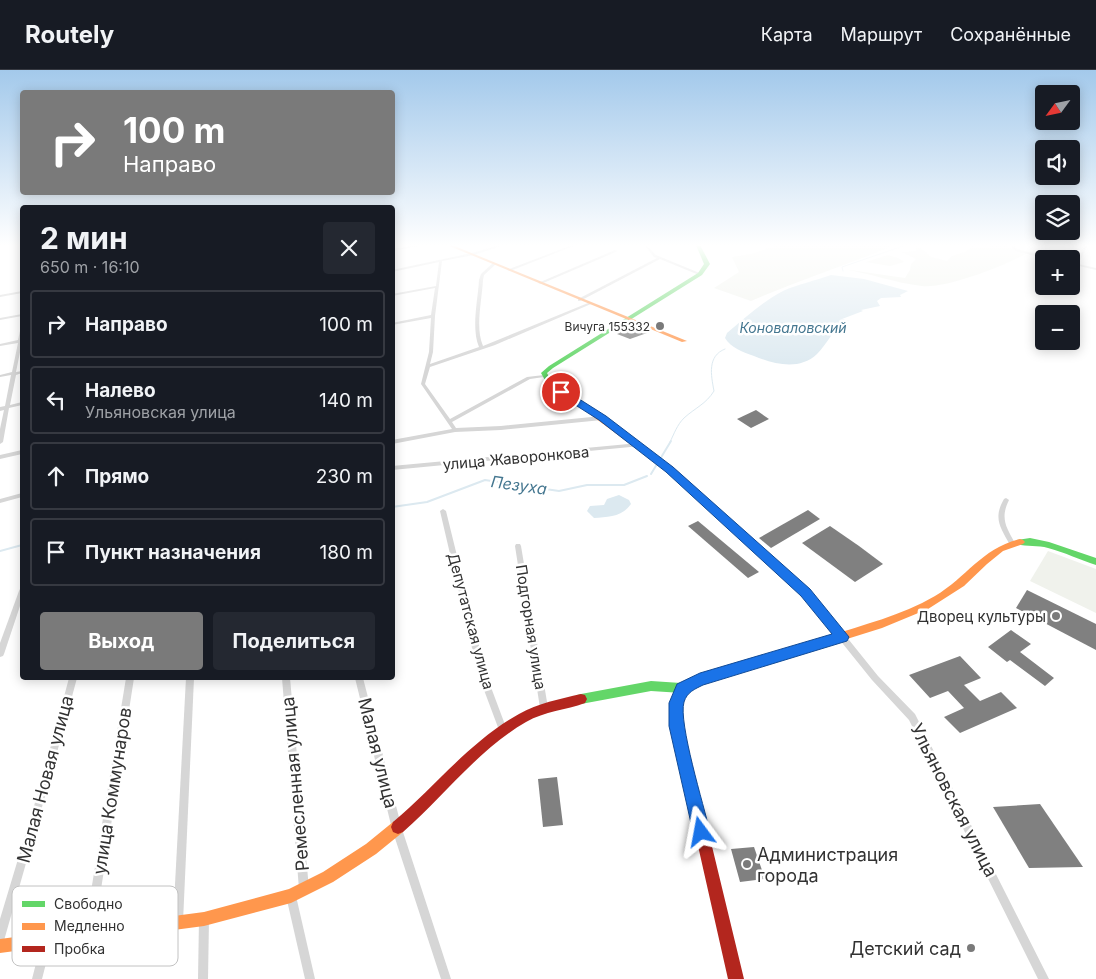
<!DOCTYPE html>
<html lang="ru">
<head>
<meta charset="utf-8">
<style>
  :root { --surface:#171b24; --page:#242831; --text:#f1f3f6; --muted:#9ea1a6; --line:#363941; --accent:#7a7a7a }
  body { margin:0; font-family:Inter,sans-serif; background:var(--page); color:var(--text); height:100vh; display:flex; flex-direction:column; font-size:19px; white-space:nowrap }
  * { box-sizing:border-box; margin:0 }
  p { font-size:16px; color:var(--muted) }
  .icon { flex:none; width:28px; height:28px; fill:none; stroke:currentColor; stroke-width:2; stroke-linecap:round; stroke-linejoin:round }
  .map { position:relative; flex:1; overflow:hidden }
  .side { position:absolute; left:20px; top:135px; width:375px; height:475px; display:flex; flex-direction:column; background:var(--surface); border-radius:5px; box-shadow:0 2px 12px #0003 }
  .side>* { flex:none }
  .top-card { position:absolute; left:20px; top:20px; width:375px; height:105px; border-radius:5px; box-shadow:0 2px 12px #0003; background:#7a7a7a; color:#fff; overflow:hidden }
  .needle { width:32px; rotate:237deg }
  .tools { position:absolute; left:1035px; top:15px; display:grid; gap:10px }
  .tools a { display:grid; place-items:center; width:45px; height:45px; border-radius:5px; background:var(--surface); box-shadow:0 2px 12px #0003; font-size:25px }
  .pin { position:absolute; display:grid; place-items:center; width:42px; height:42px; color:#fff; margin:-21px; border:2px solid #fff; border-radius:50%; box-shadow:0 1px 5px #0007 }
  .me { position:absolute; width:55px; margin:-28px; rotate:347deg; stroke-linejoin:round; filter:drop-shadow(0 0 4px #0008) }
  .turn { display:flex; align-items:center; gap:18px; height:105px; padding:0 20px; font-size:22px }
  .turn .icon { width:65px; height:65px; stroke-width:2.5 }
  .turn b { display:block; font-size:35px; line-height:42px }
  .round { display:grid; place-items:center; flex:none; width:52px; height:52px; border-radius:5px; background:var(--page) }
  .headline { display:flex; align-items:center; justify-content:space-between; height:85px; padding:0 20px }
  h1 { font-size:30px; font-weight:700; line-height:38px }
  .action { display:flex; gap:10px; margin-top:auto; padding:10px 20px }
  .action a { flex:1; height:58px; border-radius:5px; background:var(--accent); color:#fff; font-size:20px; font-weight:700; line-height:58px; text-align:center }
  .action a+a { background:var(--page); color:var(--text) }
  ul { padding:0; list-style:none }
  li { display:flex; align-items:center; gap:15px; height:68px; margin:0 10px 8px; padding:0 10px; border:2px solid var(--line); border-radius:5px }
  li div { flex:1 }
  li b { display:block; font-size:19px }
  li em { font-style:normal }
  header { display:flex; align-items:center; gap:30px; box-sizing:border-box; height:70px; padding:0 25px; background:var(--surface); border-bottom:1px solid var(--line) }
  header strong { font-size:24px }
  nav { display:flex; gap:28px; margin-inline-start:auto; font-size:18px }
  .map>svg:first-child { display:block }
</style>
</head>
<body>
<header>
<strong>Routely</strong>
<nav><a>Карта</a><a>Маршрут</a><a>Сохранённые</a></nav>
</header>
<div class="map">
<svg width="1096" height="909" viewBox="0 0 1096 909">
  <rect width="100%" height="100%" fill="#fff"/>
  <g fill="#f0f2ec">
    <path d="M777,175H895C847,195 799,210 751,231L714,218L739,202L732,187L751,184Z"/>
    <path d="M994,175L1007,176L1025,184C1005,196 945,219 922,216C895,213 869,203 843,199L905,208L910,200L911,194L916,189L902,182L916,181L915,176L920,177L931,187L947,191L952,186L965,182L972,176L984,178Z"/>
    <polygon points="888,185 898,188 904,192 890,196 866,192"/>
    <polygon points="1048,481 1096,499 1096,543 1030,511"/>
  </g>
  <g fill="#dce9f0">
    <path d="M831,205L864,209L908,221L900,225L901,227L881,228L877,231L880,236L861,240L863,241L842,249L849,251L840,252C833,262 826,275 817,284C799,301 774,294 754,286C743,282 731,278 725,268L727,263C745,248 762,232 783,221C798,214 815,211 831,205Z"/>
    <path d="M619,425L629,430L631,434C622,447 608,447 594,448L587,441L590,436L604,435L607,429Z"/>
  </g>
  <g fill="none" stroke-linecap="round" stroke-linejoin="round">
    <g stroke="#dce9f0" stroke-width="1">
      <polyline points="843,201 842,197 906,175"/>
      <path d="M670,372C674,364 677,355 684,348C695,338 706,334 714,321C711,305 707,286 725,279"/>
    </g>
    <g stroke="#dce9f0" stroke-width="2">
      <polyline points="651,404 671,371"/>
      <polyline points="392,437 427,432 485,410 559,421 587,415 624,415 647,406"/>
      <polyline points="0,481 22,475"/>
    </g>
  </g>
  <g fill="#808080">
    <polygon points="629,256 647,263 630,269 617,264"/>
    <polygon points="756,340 769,349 751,358 737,349"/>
    <polygon points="808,440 820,449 771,478 759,468"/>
    <polygon points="698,451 759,502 748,508 688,456"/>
    <polygon points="830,456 859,476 883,494 855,512 802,473"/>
    <polygon points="1027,520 1096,554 1096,580 1016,538"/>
    <polygon points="1011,560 1031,574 1020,582 1054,608 1045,616 1010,590 1007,592 988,577"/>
    <polygon points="960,586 981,608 964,615 980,631 1001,622 1017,638 960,663 944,647 964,638 948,621 930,628 909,605"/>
    <polygon points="557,707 563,755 543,757 538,709"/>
    <polygon points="1040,734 1083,797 1029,798 993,737"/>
    <polygon points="754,777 765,809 740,812 731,779"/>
  </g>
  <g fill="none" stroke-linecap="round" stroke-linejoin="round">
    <g fill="#d6d6d6" fill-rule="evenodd">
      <polygon points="419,175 424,175 392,181 392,179"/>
      <path d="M500,175H504L474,185L442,191L435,246L433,282L430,294L479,277C471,258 478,230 479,210L481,204L493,193L496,194L484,205L483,210C482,230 475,258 483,276L588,233L591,234L495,275L430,297L425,314L450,349L527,307L544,305L546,306L544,307L530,309L452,352L456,358L501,356L602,346L605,348L602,350L501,360L455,362L392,374V370L452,359L421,314L429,282L431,248L392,255V253L431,245L435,218L392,226V224L436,216L439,192L392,202V200L472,183Z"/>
      <polygon points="572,175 576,175 510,201 507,200"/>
      <polygon points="644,175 646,175 656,185 702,204 699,205 660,189 580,231 578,231 578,229 657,188 654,187"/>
      <polygon points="1010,175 1013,175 1017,179 1056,189 1048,189 1015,181"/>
      <polygon points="1085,175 1088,175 1078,194 1096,198 1096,200 1071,194 1071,192 1075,193"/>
      <polygon points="615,180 618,181 541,214 538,213"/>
      <polygon points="22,221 22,223 0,227 0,225"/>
      <polygon points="22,244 22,246 0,250 0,248"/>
      <polygon points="20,261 22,261 22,272 16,302 22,301 22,303 16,305 10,335 22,332 22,335 9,338 3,372 0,374 0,359 4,340 0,341 0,337 5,336 11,305 0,307 0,305 12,302 18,273 0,276 0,274 18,270"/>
      <polygon points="639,373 641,374 642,375 641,376 392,400 392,396"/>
      <polygon points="22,380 22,384 0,389 0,385"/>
      <polygon points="22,423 22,427 0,433 0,429"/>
      <path d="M1006,428L1009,430C1000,448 1006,457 1015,473L1014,475H1010C1000,457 993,448 1004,429Z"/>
      <polygon points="443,439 446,441 486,604 507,660 506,663 503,664 500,663 499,660 478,604 440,441"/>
      <polygon points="516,474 520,474 521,476 548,638 547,641 544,642 541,641 540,638 515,476"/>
      <polygon points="22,518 22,530 4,584 3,586 0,587 0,573 19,521 20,519"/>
      <polygon points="842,564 845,565 878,606 915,644 1049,909 1038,909 909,650 872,610 839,569 838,567 839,565"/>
      <polygon points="69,608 77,608 48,716 5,867 4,871 0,872 0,849 40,716"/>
      <polygon points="126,608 134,608 94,864 93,868 89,869 85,868 84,864"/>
      <polygon points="186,608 194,608 183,852 182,856 178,857 174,856 173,852"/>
      <polygon points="282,608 290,608 309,819 308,823 304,824 300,823 299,819"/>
      <polygon points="355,608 363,608 402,759 451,909 441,909 392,759"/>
      <polygon points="291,821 295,822 296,826 315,909 305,909 286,826 287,822"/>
      <polygon points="204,844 208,845 209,849 208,909 198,909 199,849 200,845"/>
      <polygon points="47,865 51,866 52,870 42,909 32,909 42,870 43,866"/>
    </g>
    <g fill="#63d668" fill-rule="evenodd">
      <polygon points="696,175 700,175 710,194 702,205 553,298 547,303 551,311 548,313 546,312 541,303 549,296 698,203 704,194"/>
      <polygon points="738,458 741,459 808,519 846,564 847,567 846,570 842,571 838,570 802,525 735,463 734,461"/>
      <path d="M1030,468L1049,472L1096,488V495C1080,490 1064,482 1048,478C1038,475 1027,477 1017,474L1015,472L1017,470Z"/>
      <polygon points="831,566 835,567 836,570 835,573 703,613 682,623 651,621 581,634 577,633 575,629 577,625 581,624 651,611 681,613 700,604"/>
    </g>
    <g fill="#ff974d" fill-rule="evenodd">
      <polygon points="447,175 452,175 687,271 682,272"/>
      <polygon points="548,309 673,397 741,459 742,461 741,463 735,463 667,401 546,312 545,311"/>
      <path d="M1020,469L1023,470L1025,472L1023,474L1003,481L987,494L964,516L928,539L882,558L831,574L827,573L826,570L827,567C864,554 901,546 935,526C967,507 982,478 1020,469Z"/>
      <polygon points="398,750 403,752 405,757 403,762 376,784 333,812 291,833 204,856 0,883 0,869 204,842 289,819 323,802 366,774 393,752"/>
    </g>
    <g fill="#b3261e" fill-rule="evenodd">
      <polygon points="682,613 686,614 688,618 682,633 683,656 744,909 728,909 671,656 670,633 678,614"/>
      <path d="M581,624L585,625L587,629L585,633C566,640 545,641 526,652C479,679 444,726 403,762L398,764L393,762L391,757L393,752C435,717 470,671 519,644C538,633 560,629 581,624Z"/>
    </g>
  </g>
  <linearGradient id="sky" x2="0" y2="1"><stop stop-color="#a3c9eb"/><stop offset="0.58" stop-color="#fff"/><stop offset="1" stop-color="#fff" stop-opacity="0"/></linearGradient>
  <rect width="1096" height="302" fill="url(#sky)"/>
  <path fill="#1a73e8" stroke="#114b97" d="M558,320H565L606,346L673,397L810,519L849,567L847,571L703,615C695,619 687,622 684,632C678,652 704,736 710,762L707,768L701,770L695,768L693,762L669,656V633L677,614L700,603L832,564L801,526L666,402L599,350L558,324Z"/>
  <g fill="#7a7a7a" stroke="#fff" stroke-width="2">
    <circle cx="660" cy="256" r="5"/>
    <circle cx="1056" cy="546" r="5"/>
    <circle cx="747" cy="794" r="5"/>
    <circle cx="971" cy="878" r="5"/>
  </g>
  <g text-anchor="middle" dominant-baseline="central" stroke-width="5" stroke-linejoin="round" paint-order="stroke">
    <g font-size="12" fill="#323232" stroke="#fff" text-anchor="end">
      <text x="650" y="256">Вичуга 155332</text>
    </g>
    <g font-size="14" font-style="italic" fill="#457790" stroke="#fff">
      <text x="793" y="257">Коноваловский</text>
    </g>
    <g font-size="15" fill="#323232" stroke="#fff">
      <text transform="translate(516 388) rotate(-5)">улица Жаворонкова</text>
      <text transform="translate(471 551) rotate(75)">Депутатская улица</text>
      <text transform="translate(531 557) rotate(81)">Подгорная улица</text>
    </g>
    <g font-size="15" fill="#323232" stroke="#fff" text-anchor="end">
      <text x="1046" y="546">Дворец культуры</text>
    </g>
    <g font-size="16" font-style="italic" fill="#457790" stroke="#fff">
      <text transform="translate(519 415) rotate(8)">Пезуха</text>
    </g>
    <g font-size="18" fill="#323232" stroke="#fff">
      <text transform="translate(378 683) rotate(76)">Малая улица</text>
      <text transform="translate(45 709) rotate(-75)">Малая Новая улица</text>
      <text transform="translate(295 714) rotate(-95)">Ремесленная улица</text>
      <text transform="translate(112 721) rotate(-81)">улица Коммунаров</text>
      <text transform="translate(954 730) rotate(63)">Ульяновская улица</text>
    </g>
    <g font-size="18" fill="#323232" stroke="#fff" text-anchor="start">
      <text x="757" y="784">Администрация<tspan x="757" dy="21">города</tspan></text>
      <text x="961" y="878" text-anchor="end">Детский сад</text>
    </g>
  </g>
  <rect x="12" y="816" width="166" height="80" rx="8" fill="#fff" stroke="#c2c2c2" stroke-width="1"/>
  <rect x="22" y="831" width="23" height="6" fill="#63d668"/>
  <rect x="22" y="853" width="23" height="7" fill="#ff974d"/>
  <rect x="22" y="876" width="23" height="6" fill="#b3261e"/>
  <g font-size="14" fill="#323232">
    <text x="54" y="839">Свободно</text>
    <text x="54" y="861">Медленно</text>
    <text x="54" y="884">Пробка</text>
  </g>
</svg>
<div class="tools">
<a><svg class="needle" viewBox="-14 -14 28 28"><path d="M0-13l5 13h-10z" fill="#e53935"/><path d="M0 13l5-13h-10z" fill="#9ea1a6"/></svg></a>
<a><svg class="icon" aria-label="sound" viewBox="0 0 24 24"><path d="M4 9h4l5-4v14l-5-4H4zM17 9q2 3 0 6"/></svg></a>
<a><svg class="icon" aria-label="layers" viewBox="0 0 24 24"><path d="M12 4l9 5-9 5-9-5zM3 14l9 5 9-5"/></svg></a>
<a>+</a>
<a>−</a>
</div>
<div class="pin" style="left:561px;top:322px;background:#d93025"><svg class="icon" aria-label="arrive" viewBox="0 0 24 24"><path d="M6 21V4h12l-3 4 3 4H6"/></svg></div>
<svg class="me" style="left:701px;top:762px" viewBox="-20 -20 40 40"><path d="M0-17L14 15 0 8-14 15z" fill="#1a73e8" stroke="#fff" stroke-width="4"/></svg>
<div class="top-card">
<div class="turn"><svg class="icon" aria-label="right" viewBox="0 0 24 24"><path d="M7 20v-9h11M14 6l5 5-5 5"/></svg><div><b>100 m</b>Направо</div></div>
</div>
<section class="side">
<div class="headline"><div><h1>2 мин</h1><p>650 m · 16:10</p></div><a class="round"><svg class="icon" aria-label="close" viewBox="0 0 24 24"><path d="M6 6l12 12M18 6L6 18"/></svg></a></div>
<ul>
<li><svg class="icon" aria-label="right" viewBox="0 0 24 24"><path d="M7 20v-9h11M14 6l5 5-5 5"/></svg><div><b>Направо</b></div><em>100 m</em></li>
<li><svg class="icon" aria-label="left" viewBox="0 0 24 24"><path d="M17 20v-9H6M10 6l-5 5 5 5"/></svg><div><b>Налево</b><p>Ульяновская улица</p></div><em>140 m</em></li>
<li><svg class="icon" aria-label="ahead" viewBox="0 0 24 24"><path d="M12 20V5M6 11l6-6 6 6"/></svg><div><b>Прямо</b></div><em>230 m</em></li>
<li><svg class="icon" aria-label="arrive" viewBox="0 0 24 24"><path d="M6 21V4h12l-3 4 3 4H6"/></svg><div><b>Пункт назначения</b></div><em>180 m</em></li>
</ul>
<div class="action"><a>Выход</a><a>Поделиться</a></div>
</section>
</div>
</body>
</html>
